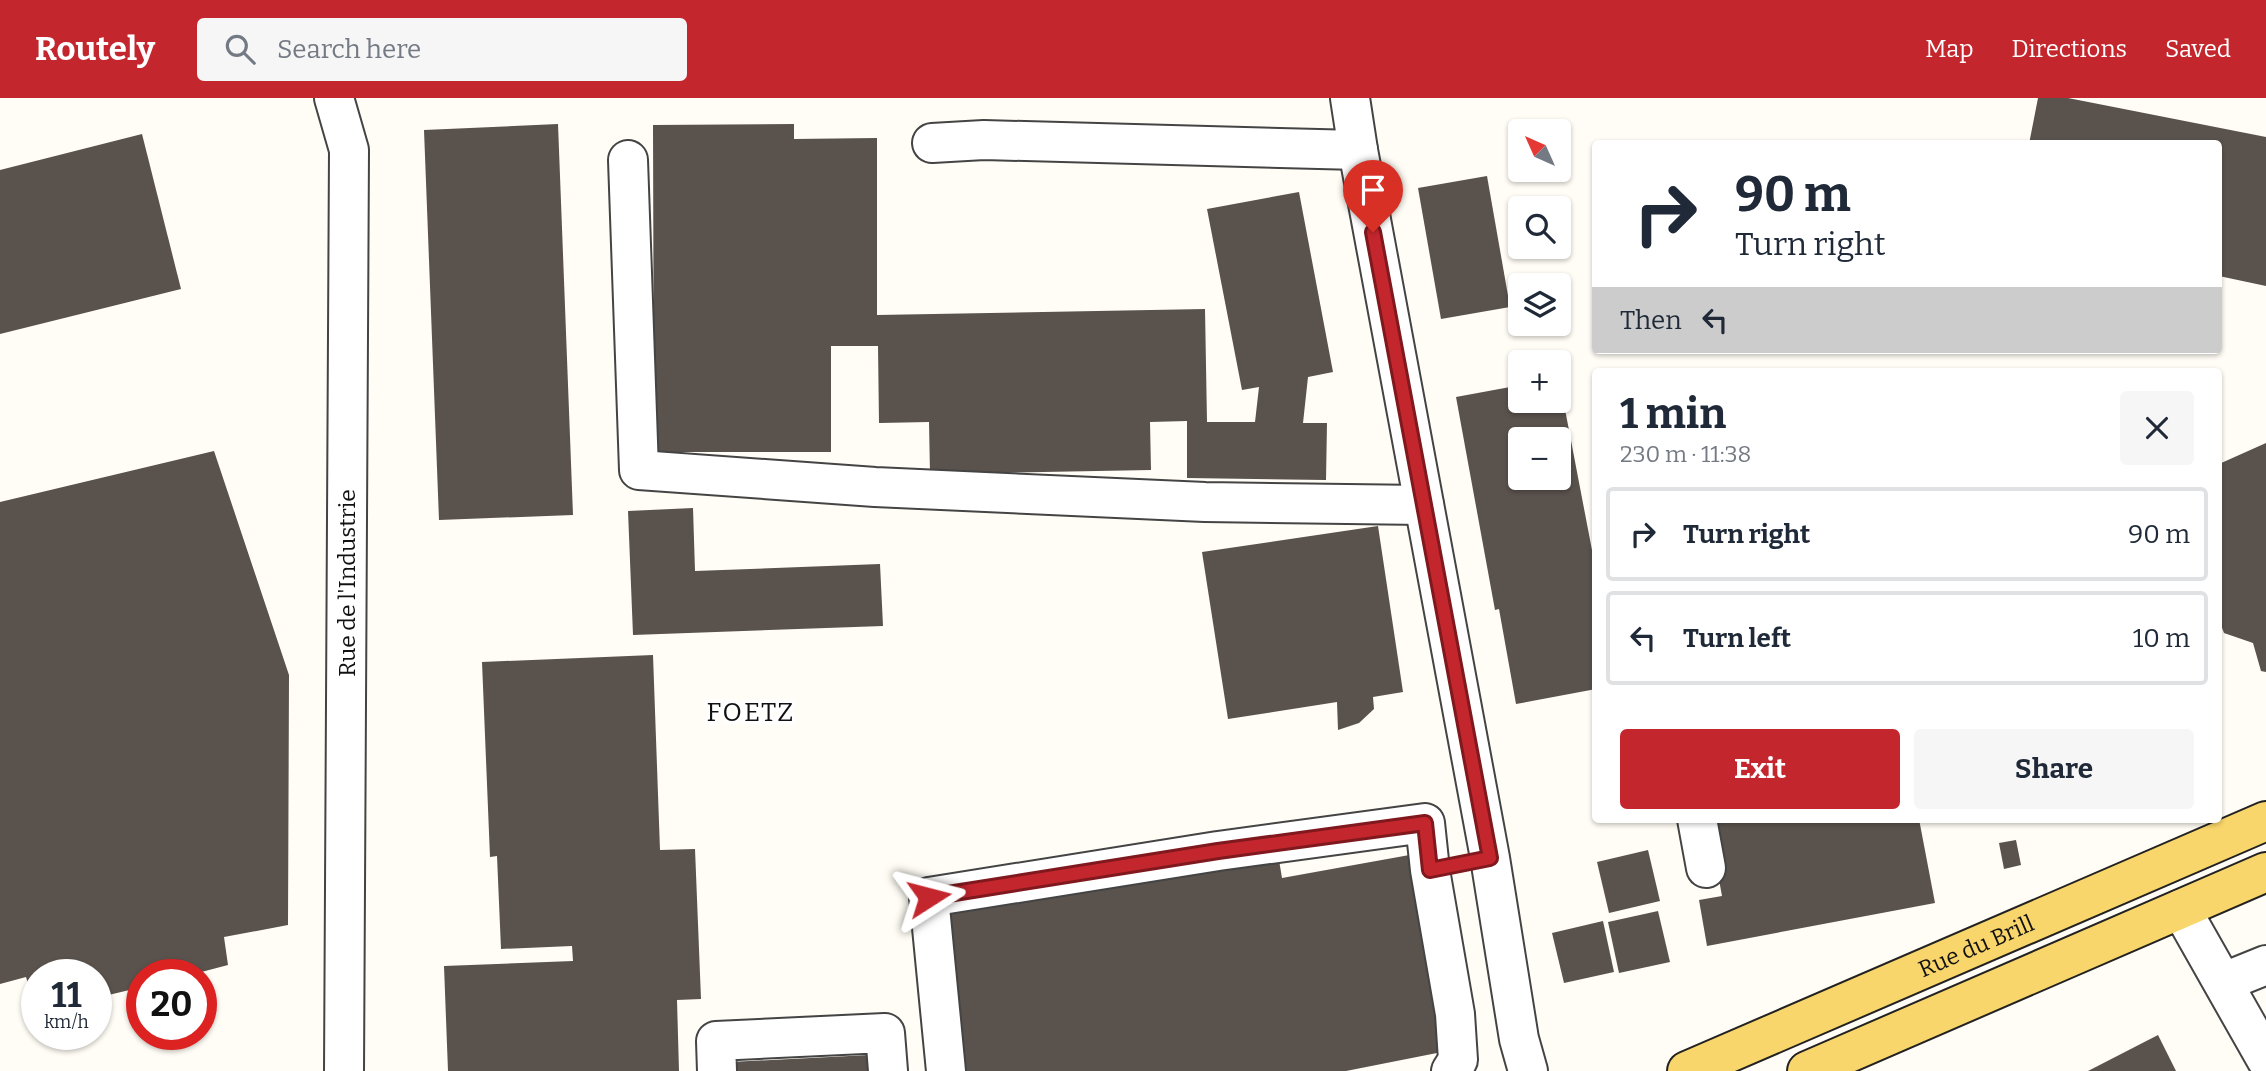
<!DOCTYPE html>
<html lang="en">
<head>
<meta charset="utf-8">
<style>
  :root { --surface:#fff; --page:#f6f6f7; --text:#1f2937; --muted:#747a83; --line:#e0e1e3; --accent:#c4262e }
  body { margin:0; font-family:Bitter,serif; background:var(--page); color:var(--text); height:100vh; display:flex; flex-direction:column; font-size:26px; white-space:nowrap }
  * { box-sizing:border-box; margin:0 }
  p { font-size:23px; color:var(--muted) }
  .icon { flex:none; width:38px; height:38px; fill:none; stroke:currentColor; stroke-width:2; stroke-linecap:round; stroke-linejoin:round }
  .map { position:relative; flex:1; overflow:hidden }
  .details { position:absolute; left:1592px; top:270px; width:630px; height:455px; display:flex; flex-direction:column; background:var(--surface); border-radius:7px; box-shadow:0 2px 5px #0004 }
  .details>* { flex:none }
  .banner { position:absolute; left:1592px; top:42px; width:630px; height:214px; border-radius:7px; box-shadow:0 2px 5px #0004; background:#fff; color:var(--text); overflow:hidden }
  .needle { width:46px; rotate:315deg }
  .tools { position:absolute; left:1508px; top:21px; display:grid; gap:14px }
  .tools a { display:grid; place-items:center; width:63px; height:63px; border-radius:7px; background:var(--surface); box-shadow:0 2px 5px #0004; font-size:35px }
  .speed { position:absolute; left:21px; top:861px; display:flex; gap:14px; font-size:35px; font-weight:700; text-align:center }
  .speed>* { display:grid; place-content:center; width:91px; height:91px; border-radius:50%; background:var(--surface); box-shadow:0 2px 5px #0004; line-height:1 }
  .speed small { font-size:18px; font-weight:400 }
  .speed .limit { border:10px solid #d22; background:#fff; color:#111 }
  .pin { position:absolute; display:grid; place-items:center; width:60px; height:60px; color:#fff; margin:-72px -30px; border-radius:50% 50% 50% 0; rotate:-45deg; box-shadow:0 0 7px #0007 }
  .pin .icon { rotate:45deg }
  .me { position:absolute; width:77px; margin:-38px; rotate:81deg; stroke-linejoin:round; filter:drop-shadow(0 0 5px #0008) }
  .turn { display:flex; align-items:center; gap:24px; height:147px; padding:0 28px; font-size:32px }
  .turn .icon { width:91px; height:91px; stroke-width:2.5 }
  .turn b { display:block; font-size:49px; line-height:60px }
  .then { display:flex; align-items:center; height:66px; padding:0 28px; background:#0003; gap:14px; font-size:26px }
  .round { display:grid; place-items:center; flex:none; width:74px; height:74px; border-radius:7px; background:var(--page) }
  .headline { display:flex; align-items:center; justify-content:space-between; height:119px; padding:0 28px }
  h1 { font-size:42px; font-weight:700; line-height:52px }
  .action { display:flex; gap:14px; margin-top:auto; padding:14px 28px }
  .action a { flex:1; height:80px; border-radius:7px; background:var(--accent); color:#fff; font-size:28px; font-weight:700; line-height:80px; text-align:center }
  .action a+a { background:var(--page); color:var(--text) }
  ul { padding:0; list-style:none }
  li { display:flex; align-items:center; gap:21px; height:94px; margin:0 14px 10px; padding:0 14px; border:4px solid var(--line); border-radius:7px }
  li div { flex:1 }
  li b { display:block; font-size:26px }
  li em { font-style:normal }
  header { display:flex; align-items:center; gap:42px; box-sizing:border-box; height:98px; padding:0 35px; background:var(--accent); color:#fff }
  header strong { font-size:33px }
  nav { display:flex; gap:38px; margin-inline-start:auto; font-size:24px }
  .search { width:490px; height:63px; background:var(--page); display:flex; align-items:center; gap:18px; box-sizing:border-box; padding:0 24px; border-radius:7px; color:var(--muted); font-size:26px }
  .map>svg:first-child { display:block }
</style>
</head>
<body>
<header>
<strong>Routely</strong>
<div class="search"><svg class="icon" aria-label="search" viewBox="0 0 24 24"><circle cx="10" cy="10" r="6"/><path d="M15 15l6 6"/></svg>Search here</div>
<nav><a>Map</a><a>Directions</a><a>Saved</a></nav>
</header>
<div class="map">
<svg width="2266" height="973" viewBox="0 0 2266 973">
  <rect width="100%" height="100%" fill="#fffdf5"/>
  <g fill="#5a524d" fill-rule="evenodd">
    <polygon points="2038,0 2068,0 2266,39 2266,188 2219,178 2219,46 2029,46"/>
    <polygon points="558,26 573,417 439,422 424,32"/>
    <polygon points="794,26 794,41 877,40 877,217 1205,211 1207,324 1255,324 1259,289 1242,292 1207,111 1299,94 1333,274 1308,279 1303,325 1327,325 1326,382 1187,380 1187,323 1150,324 1151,372 930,376 929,324 879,325 878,248 831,248 831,354 654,354 653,27"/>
    <polygon points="142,36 181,191 0,236 0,72"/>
    <polygon points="1487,78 1510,209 1441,221 1418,90"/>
    <path d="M1559,280L1596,473V591L1516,606L1499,511L1495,512L1456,299L1521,287V303H1559ZM1521,341H1559V380H1521Z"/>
    <polygon points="2266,345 2266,574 2261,573 2253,545 2224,535 2219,522 2219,366"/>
    <polygon points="214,353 289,577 288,827 224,839 228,867 190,877 142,877 142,889 96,900 96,877 37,877 36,910 26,879 0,886 0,404"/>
    <polygon points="693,410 695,473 880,466 883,528 633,537 628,413"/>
    <polygon points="1378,428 1403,594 1373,599 1374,611 1359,625 1338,632 1337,604 1228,621 1202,454"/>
    <polygon points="653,557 660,752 695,751 701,901 677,902 679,973 448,973 444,868 573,863 572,848 501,851 497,758 490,759 482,564"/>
    <polygon points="1708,721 1919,721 1935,805 1707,848 1699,802 1722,798"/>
    <polygon points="2016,742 2021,767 2004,771 1999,745"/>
    <polygon points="1648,752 1660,803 1609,815 1597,764"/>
    <polygon points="1278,756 1282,780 1415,756 1442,954 1346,973 955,973 940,805"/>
    <polygon points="1658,813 1670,864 1619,875 1608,824"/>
    <polygon points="1603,823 1614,874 1564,885 1552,835"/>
    <polygon points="2158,937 2176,973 2088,973"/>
    <polygon points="869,957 870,973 731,973 730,964"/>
  </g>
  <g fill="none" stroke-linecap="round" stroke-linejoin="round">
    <g stroke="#444" stroke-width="42">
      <g id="minor">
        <polyline points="334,0 349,52 344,973"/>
        <polyline points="1350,0 1358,52 1490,760 1519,941 1528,973"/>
        <polyline points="932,45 984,42 1358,52"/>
        <polyline points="628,62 639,372 875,389 1205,404 1424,407"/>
        <polyline points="1697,721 1706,770"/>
        <polyline points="2181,811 2266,961"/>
        <polyline points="2224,884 2266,867"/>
        <polyline points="717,973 716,943 885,935 888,973"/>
        <polyline points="946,973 929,799 1218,753 1425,725 1430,772 1455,916 1458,962 1451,973"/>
      </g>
    </g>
    <g stroke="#222" stroke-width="42">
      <g id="major">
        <path id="s1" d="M1687,973L2266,723"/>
        <polyline points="1807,973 2266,774"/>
      </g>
    </g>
    <use href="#minor" stroke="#fff" stroke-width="38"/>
    <use href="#major" stroke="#f9d66b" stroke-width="38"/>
  </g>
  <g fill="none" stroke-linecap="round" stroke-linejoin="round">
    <g stroke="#7f191e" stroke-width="18">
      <polyline id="route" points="929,799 1218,753 1425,725 1430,772 1490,760 1373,134"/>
    </g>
    <use href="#route" stroke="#c4262e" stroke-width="12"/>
  </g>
  <g text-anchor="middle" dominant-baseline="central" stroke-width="7" stroke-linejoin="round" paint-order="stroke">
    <g font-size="23" fill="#111" stroke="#fff">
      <text transform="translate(347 485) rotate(-90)">Rue de l'Industrie</text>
      <text stroke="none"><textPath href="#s1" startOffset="315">Rue du Brill</textPath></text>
    </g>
    <g font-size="26" letter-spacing="2" fill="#111" stroke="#fff">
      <text x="751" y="614">FOETZ</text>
    </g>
  </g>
</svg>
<div class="tools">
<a><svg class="needle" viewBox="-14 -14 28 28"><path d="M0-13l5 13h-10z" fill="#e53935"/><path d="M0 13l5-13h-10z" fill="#747a83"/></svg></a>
<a><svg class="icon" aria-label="search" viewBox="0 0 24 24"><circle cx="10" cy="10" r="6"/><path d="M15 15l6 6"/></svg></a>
<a><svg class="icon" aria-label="layers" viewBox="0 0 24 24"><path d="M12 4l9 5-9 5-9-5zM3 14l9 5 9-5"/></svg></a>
<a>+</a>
<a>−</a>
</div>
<div class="speed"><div>11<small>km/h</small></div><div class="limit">20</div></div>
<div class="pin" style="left:1373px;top:134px;background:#d93025"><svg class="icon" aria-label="arrive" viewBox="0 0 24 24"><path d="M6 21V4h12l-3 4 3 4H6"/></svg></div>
<svg class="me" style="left:929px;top:799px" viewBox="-20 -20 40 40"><path d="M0-17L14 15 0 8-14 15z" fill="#c4262e" stroke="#fff" stroke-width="4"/></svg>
<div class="banner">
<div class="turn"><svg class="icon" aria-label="right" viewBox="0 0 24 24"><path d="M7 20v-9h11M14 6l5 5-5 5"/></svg><div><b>90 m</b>Turn right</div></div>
<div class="then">Then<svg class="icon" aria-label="left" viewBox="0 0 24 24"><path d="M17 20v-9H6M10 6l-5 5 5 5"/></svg></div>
</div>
<section class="details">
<div class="headline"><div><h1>1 min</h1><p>230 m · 11:38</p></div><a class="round"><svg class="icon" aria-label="close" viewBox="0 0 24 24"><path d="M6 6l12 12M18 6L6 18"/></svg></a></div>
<ul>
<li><svg class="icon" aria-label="right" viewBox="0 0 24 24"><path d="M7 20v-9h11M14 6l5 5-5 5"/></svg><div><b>Turn right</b></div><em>90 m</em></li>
<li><svg class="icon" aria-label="left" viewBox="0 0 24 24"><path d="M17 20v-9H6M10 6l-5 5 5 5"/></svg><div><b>Turn left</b></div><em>10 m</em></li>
</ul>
<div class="action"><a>Exit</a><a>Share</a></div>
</section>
</div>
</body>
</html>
